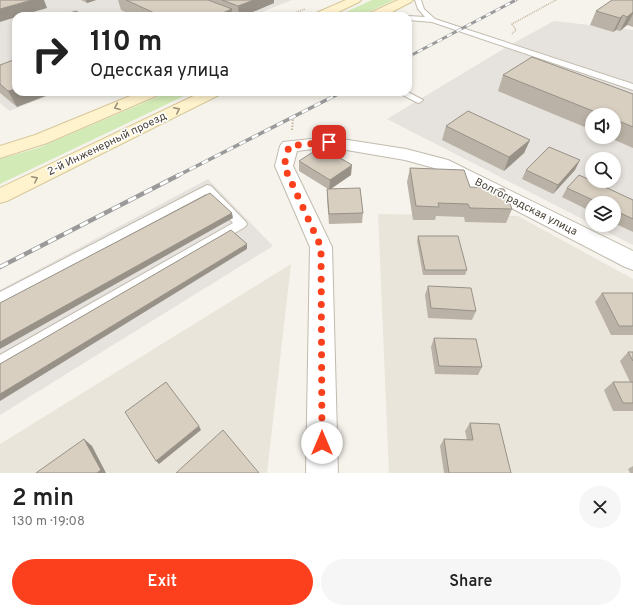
<!DOCTYPE html>
<html lang="en">
<head>
<meta charset="utf-8">
<style>
  :root { --surface:#fff; --page:#f6f6f6; --text:#222; --muted:#767676; --accent:#fc3f1d }
  body { margin:0; font-family:Overpass,sans-serif; background:var(--page); color:var(--text); height:100vh; display:flex; flex-direction:column; font-size:15px; white-space:nowrap }
  * { box-sizing:border-box; margin:0 }
  p { font-size:13px; color:var(--muted) }
  .icon { flex:none; width:22px; height:22px; fill:none; stroke:currentColor; stroke-width:2; stroke-linecap:round; stroke-linejoin:round }
  .map { position:relative; height:473px; overflow:hidden }
  .side { display:flex; flex-direction:column; background:var(--surface); flex:1 }
  .side>* { flex:none }
  .guide { position:absolute; left:12px; top:12px; width:400px; height:84px; border-radius:12px; box-shadow:0 2px 6px #0003; background:#fff; color:var(--text); overflow:hidden }
  .tools { position:absolute; left:585px; top:108px; display:grid; gap:8px }
  .tools a { display:grid; place-items:center; width:36px; height:36px; border-radius:50%; background:var(--surface); box-shadow:0 2px 6px #0003; font-size:20px }
  .pin { position:absolute; display:grid; place-items:center; width:34px; height:34px; color:#fff; margin:-17px; border-radius:8px; box-shadow:0 2px 6px #0006 }
  .me { position:absolute; width:44px; margin:-22px; rotate:0deg; stroke-linejoin:round; filter:drop-shadow(0 0 3px #0008) }
  .turn { display:flex; align-items:center; gap:14px; height:84px; padding:0 12px; font-size:18px }
  .turn .icon { width:52px; height:52px; stroke-width:2.5 }
  .turn b { display:block; font-size:28px; line-height:34px }
  .round { display:grid; place-items:center; flex:none; width:42px; height:42px; border-radius:21px; background:var(--page) }
  .summary { display:flex; align-items:center; justify-content:space-between; height:68px; padding:0 12px }
  h1 { font-size:24px; font-weight:600; line-height:30px }
  .cta { display:flex; gap:8px; margin-top:auto; padding:8px 12px }
  .cta a { flex:1; height:46px; border-radius:24px; background:var(--accent); color:#fff; font-size:16px; font-weight:600; line-height:46px; text-align:center }
  .cta a+a { background:var(--page); color:var(--text) }
  .map>svg:first-child { display:block }
</style>
</head>
<body>
<div class="map">
<svg width="633" height="473" viewBox="0 0 633 473">
  <rect width="100%" height="100%" fill="#f6f3ec"/>
  <g fill="#eae5da">
    <polygon points="378,214 518,216 633,279 633,473 389,473"/>
    <polygon points="291,264 267,473 0,473 0,444"/>
  </g>
  <g fill="#e6e2dd" fill-rule="evenodd">
    <polygon points="0,0 292,0 252,16 16,16 16,92 58,92 10,111 0,103"/>
    <path d="M554,21L633,30V245L593,225H614V203H592V224L387,119L510,45ZM592,115H614V137H592ZM592,159H614V181H592Z"/>
    <polygon points="208,179 273,246 0,415 0,290"/>
  </g>
  <g fill="#d2eab5">
    <polygon points="372,0 394,0 360,16 337,16"/>
    <polygon points="169,92 183,92 184,96 0,184 0,159 38,148"/>
  </g>
  <g fill="none" stroke-linecap="round" stroke-linejoin="round">
    <g stroke="#c2bbae" stroke-width="2">
      <g id="lane">
        <polygon points="415,0 421,0 424,9 435,19 633,84 633,90 432,22 408,20 408,16 425,17 418,9"/>
        <polygon points="397,92 408,92 423,100 419,103 416,102"/>
        <polygon points="207,185 211,186 245,221 247,224 245,227 0,370 0,355 233,223 206,194 0,304 0,292"/>
      </g>
    </g>
    <g stroke="#c2bbae" stroke-width="2">
      <polygon id="street" points="329,137 406,149 448,160 633,251 633,270 625,267 434,168 405,160 329,147 297,151 293,166 332,247 338,473 306,473 310,247 275,166 280,146 283,142"/>
    </g>
    <g stroke="#d6c79b" stroke-width="2">
      <g id="secondary">
        <polygon points="346,0 361,0 359,2 330,16 314,16 316,13"/>
        <polygon points="398,0 413,0 411,2 384,16 368,16 370,13"/>
        <polygon points="140,92 161,92 158,95 47,143 0,158 0,146 35,135"/>
        <polygon points="202,92 222,92 219,95 7,201 0,203 0,188"/>
      </g>
    </g>
    <g stroke="#c4b79f" stroke-width="1.5" stroke-dasharray="1 1" stroke-linecap="butt">
      <polyline points="287,16 305,9"/>
      <polyline points="512,34 516,30 512,24 556,0"/>
    </g>
    <polyline stroke="#c4b79f" stroke-width="2" stroke-dasharray="1.5 1.5" stroke-linecap="butt" points="292,130 293,118"/>
    <use href="#lane" fill="#fff" fill-rule="evenodd"/>
    <use href="#street" fill="#fff" fill-rule="evenodd"/>
    <use href="#secondary" fill="#fff3cd" fill-rule="evenodd"/>
    <g stroke="#9a9a9a" stroke-width="3">
      <polyline id="rail-far2" points="408,57 516,0"/>
    </g>
    <g stroke="#9a9a9a" stroke-width="3.5">
      <polyline id="rail-far1" points="177,176 342,92"/>
    </g>
    <g stroke="#9a9a9a" stroke-width="4.5">
      <polyline id="rail" points="0,267 179,175"/>
    </g>
    <use href="#rail-far2" stroke="#fff" stroke-width="2" stroke-dasharray="5.5" stroke-linecap="butt"/>
    <use href="#rail-far1" stroke="#fff" stroke-width="2.5" stroke-dasharray="7" stroke-linecap="butt"/>
    <use href="#rail" stroke="#fff" stroke-width="3" stroke-dasharray="9" stroke-linecap="butt"/>
  </g>
  <g fill="#bab2a6">
    <polygon points="81,0 96,0 87,3"/>
    <polygon points="118,0 274,0 274,3 243,16 235,16 232,15 232,16 134,16 121,10"/>
    <polygon points="633,0 633,27 627,25 620,31 616,30 613,32 590,25 596,11"/>
    <polygon points="0,65 17,107 0,93"/>
    <polygon points="503,75 633,94 633,148 608,137 614,137 614,115 592,115 592,130 498,91"/>
    <polygon points="446,126 530,140 524,153 504,171 442,140"/>
    <polygon points="299,161 351,175 331,189 363,213 362,223 329,224 327,199 327,189 328,189 299,171"/>
    <polygon points="410,168 470,187 512,209 506,223 465,222 464,217 436,216 435,220 413,220 407,182"/>
    <polygon points="526,170 575,170 553,194 522,179"/>
    <polygon points="567,188 633,200 633,232 614,223 614,203 592,203 592,212 562,197"/>
    <polygon points="418,236 467,270 465,275 423,275 417,241"/>
    <polygon points="428,286 476,311 472,320 428,318 425,295"/>
    <polygon points="602,293 633,293 633,335 611,335 595,302"/>
    <polygon points="434,338 482,367 478,375 435,374 431,347"/>
    <polygon points="628,352 633,352 633,411 613,411 604,390 613,382 630,382 620,361"/>
    <polygon points="470,423 511,473 444,473 440,446 444,439 467,440 465,431"/>
    <polygon points="633,466 633,473 630,473 628,469"/>
  </g>
  <g fill="#979187">
    <polygon points="32,0 44,0 47,8 20,16 16,16 16,17 0,22 0,9"/>
    <polygon points="86,0 96,0 87,3"/>
    <polygon points="254,0 274,0 274,3 243,16 239,16 238,6"/>
    <polygon points="232,9 232,16 215,16"/>
    <polygon points="633,12 633,14 627,25 620,31 627,17"/>
    <polygon points="623,15 616,30 613,32 620,18"/>
    <polygon points="16,89 16,92 56,92 17,107 8,91"/>
    <polygon points="530,140 524,153 504,171 509,157"/>
    <polygon points="580,160 575,170 553,194 558,185"/>
    <polygon points="352,165 351,175 329,190 330,180"/>
    <polygon points="232,213 233,218 0,349 0,342"/>
    <polygon points="247,244 247,249 0,401 0,394"/>
    <polygon points="199,426 201,430 159,464 156,461"/>
    <polygon points="84,439 92,446 106,473 97,473"/>
  </g>
  <g fill="#d8cfc1" stroke="#979187">
    <polygon points="0,0 32,0 0,9"/>
    <polygon points="126,0 208,0 232,9 215,16 161,16"/>
    <polygon points="222,0 254,0 238,6"/>
    <polygon points="612,0 633,0 633,12 627,17 623,15 620,18 596,11"/>
    <polygon points="76,11 85,16 60,16"/>
    <polygon points="532,57 633,94 633,127 614,119 614,115 603,115 503,75"/>
    <polygon points="16,59 16,89 8,91 0,84 0,65"/>
    <polygon points="468,111 530,140 509,157 446,126"/>
    <polygon points="321,147 352,165 330,180 299,161"/>
    <polygon points="549,147 580,160 558,185 526,170"/>
    <polygon points="410,168 464,170 470,187 504,189 512,209 470,208 468,204 438,203 439,207 416,206"/>
    <polygon points="579,175 633,200 633,219 614,210 614,203 599,203 567,188"/>
    <polygon points="360,188 363,213 329,214 327,189"/>
    <polygon points="210,193 232,213 0,342 0,303"/>
    <polygon points="231,230 247,244 0,394 0,364"/>
    <polygon points="418,236 458,236 467,270 425,270"/>
    <polygon points="428,286 471,288 476,311 431,308"/>
    <polygon points="602,293 633,293 633,326 619,326"/>
    <polygon points="434,338 476,339 482,367 439,366"/>
    <polygon points="628,352 633,352 633,361"/>
    <polygon points="166,382 199,426 156,461 125,412"/>
    <polygon points="613,382 633,382 633,403 623,403"/>
    <polygon points="470,423 499,424 511,473 449,473 444,439 473,440"/>
    <polygon points="223,430 259,473 176,473"/>
    <polygon points="84,439 101,470 97,473 36,473"/>
  </g>
  <defs><path id="oneway-chevron" d="M-2-3.5L2.5 0L-2 3.5" fill="none" stroke-width="1.6" stroke-linecap="round" stroke-linejoin="round"/></defs>
  <g stroke="#9c937c">
    <use href="#oneway-chevron" transform="translate(117 107) rotate(157)"/>
    <use href="#oneway-chevron" transform="translate(177 110) rotate(-26)"/>
    <use href="#oneway-chevron" transform="translate(35 179) rotate(-26)"/>
  </g>
  <g fill="none" stroke-linecap="round" stroke-linejoin="round">
    <polyline stroke="#fc3f1d" stroke-width="7" stroke-dasharray="0 12.6" points="322,443 321,247 284,166 289,146 329,142"/>
  </g>
  <g text-anchor="middle" dominant-baseline="central" stroke-width="3" stroke-linejoin="round" paint-order="stroke">
    <g font-size="11" fill="#4b4439" stroke="#fff">
      <text transform="translate(107 144) rotate(-26)">2-й Инженерный проезд</text>
      <text transform="translate(526 207) rotate(27)">Волгоградская улица</text>
    </g>
  </g>
</svg>
<div class="tools">
<a><svg class="icon" aria-label="sound" viewBox="0 0 24 24"><path d="M4 9h4l5-4v14l-5-4H4zM17 9q2 3 0 6"/></svg></a>
<a><svg class="icon" aria-label="search" viewBox="0 0 24 24"><circle cx="10" cy="10" r="6"/><path d="M15 15l6 6"/></svg></a>
<a><svg class="icon" aria-label="layers" viewBox="0 0 24 24"><path d="M12 4l9 5-9 5-9-5zM3 14l9 5 9-5"/></svg></a>
</div>
<div class="pin" style="left:329px;top:142px;background:#d93025"><svg class="icon" aria-label="arrive" viewBox="0 0 24 24"><path d="M6 21V4h12l-3 4 3 4H6"/></svg></div>
<svg class="me" style="left:322px;top:443px" viewBox="-20 -20 40 40"><circle r="19" fill="#fff"/><path d="M0-13L10 11 0 6-10 11z" fill="#fc3f1d"/></svg>
<div class="guide">
<div class="turn"><svg class="icon" aria-label="right" viewBox="0 0 24 24"><path d="M7 20v-9h11M14 6l5 5-5 5"/></svg><div><b>110 m</b>Одесская улица</div></div>
</div>
</div>
<section class="side">
<div class="summary"><div><h1>2 min</h1><p>130 m · 19:08</p></div><a class="round"><svg class="icon" aria-label="close" viewBox="0 0 24 24"><path d="M6 6l12 12M18 6L6 18"/></svg></a></div>
<div class="cta"><a>Exit</a><a>Share</a></div>
</section>
</body>
</html>
